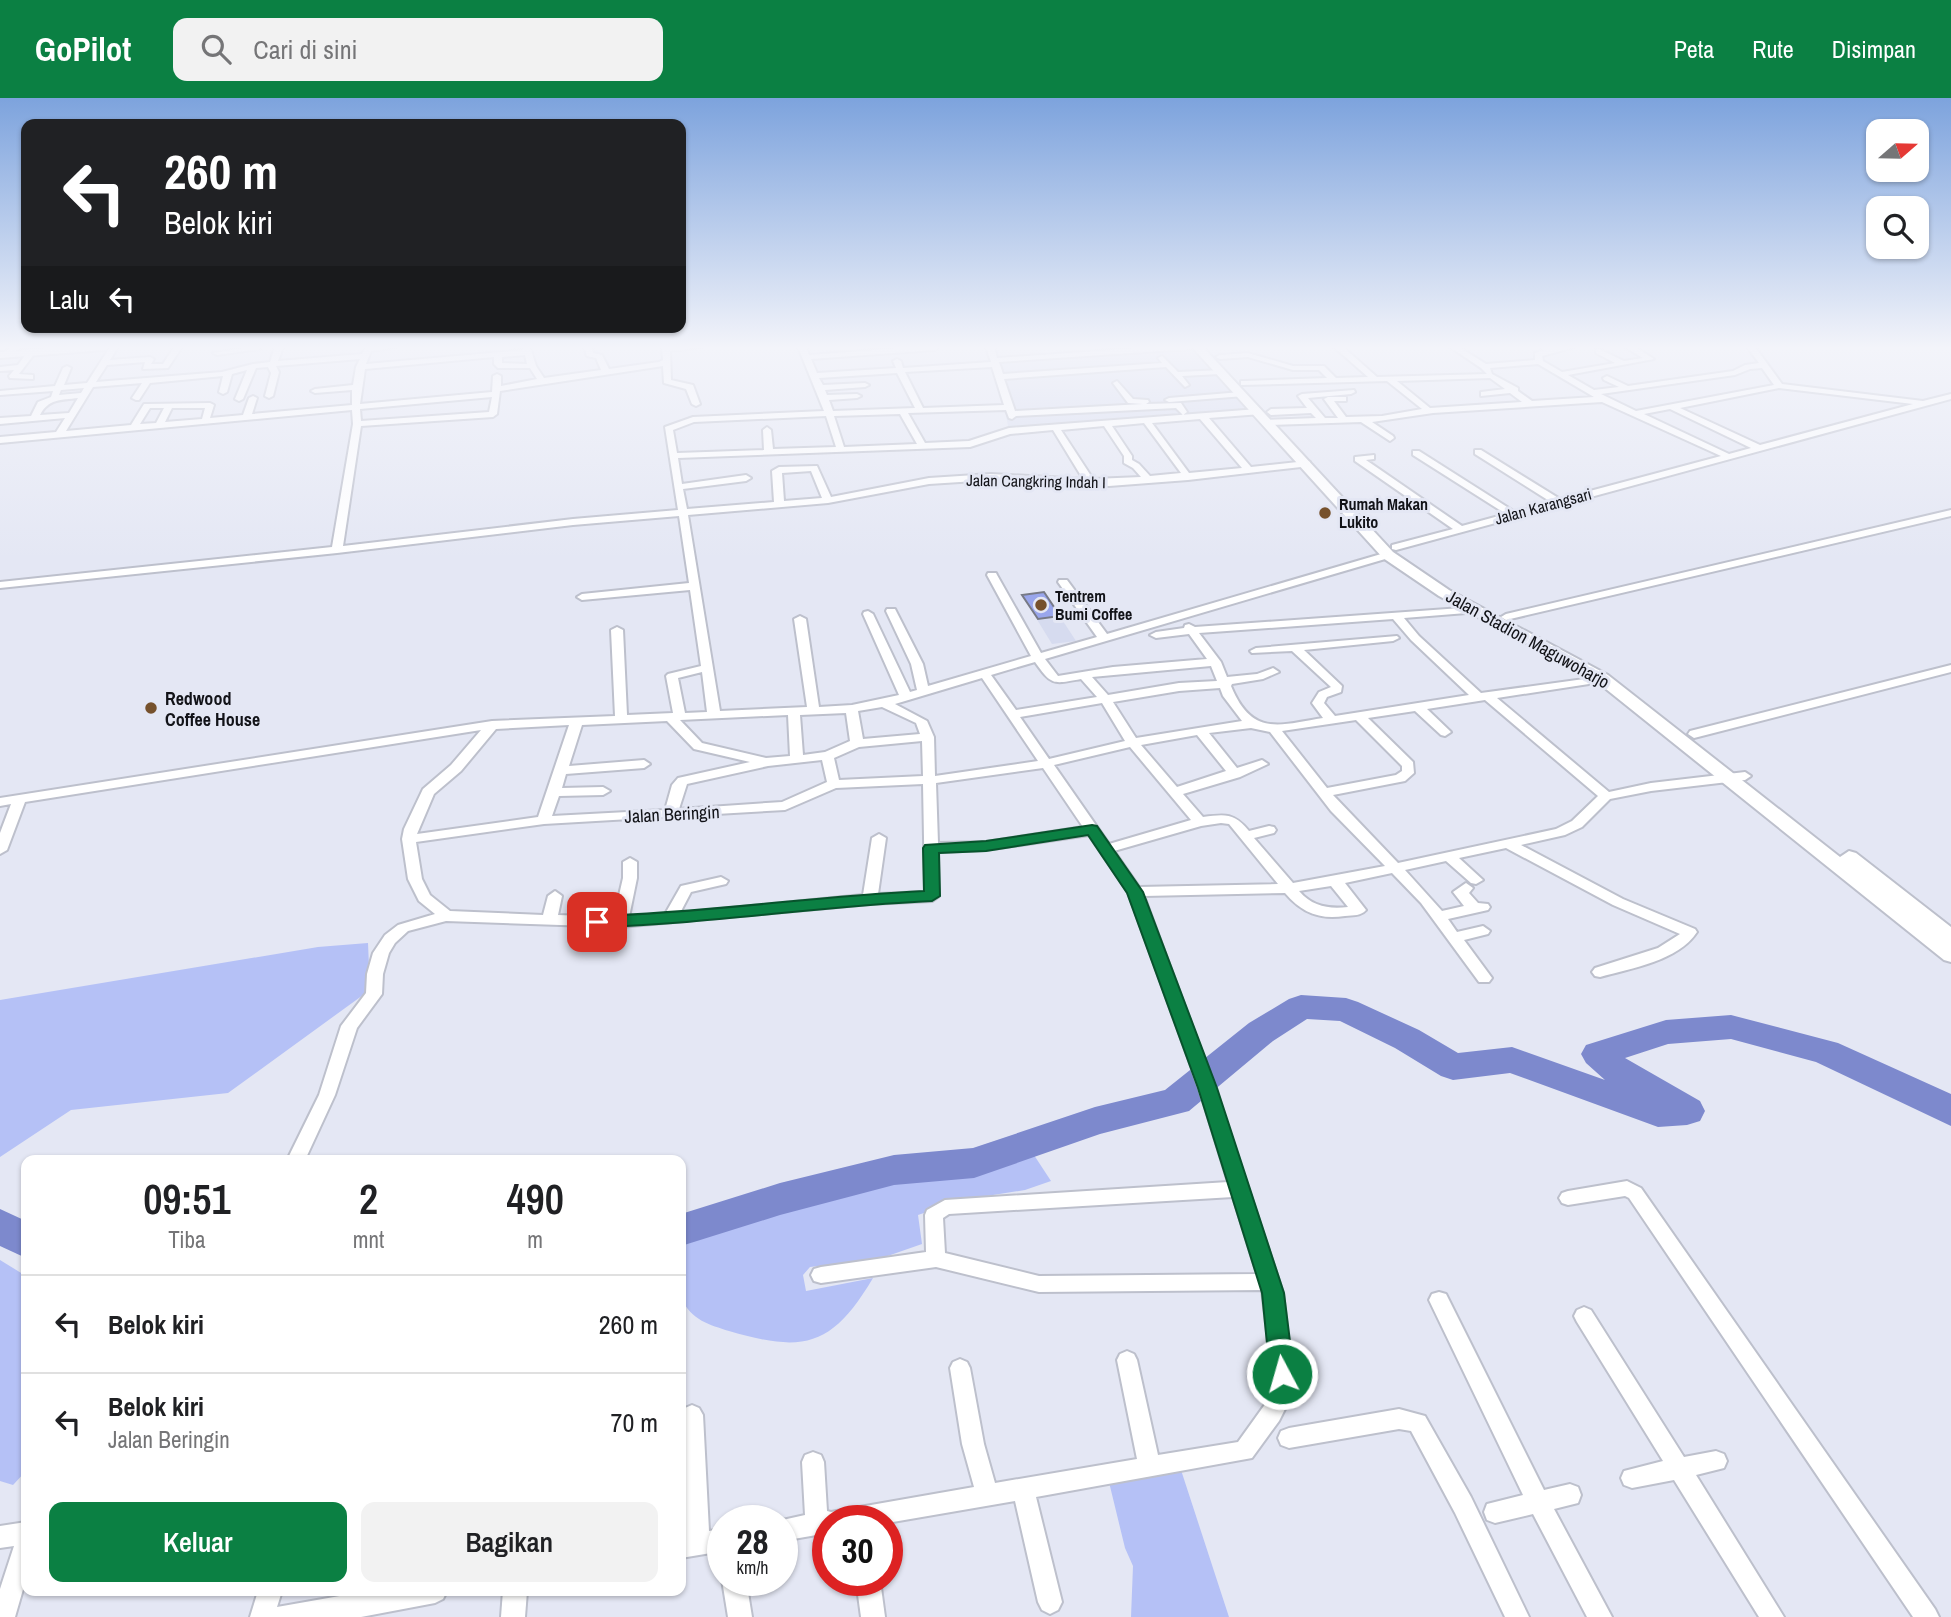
<!DOCTYPE html>
<html lang="id">
<head>
<meta charset="utf-8">
<style>
  :root { --surface:#fff; --page:#f2f2f2; --text:#202124; --muted:#757577; --line:#e0e0e0; --accent:#0b8043 }
  body { margin:0; font-family:"Archivo Narrow",sans-serif; background:var(--page); color:var(--text); height:100vh; display:flex; flex-direction:column; font-size:26px; white-space:nowrap }
  * { box-sizing:border-box; margin:0 }
  p { font-size:23px; color:var(--muted) }
  .icon { flex:none; width:38px; height:38px; fill:none; stroke:currentColor; stroke-width:2; stroke-linecap:round; stroke-linejoin:round }
  .map { position:relative; flex:1; overflow:hidden }
  .panel { position:absolute; left:21px; top:1057px; width:665px; height:441px; display:flex; flex-direction:column; background:var(--surface); border-radius:14px; box-shadow:0 2px 5px #0004 }
  .panel>* { flex:none }
  .top-card { position:absolute; left:21px; top:21px; width:665px; height:214px; border-radius:14px; box-shadow:0 2px 5px #0004; background:#202124; color:#fff; overflow:hidden }
  .needle { width:46px; rotate:70deg }
  .fabs { position:absolute; left:1866px; top:21px; display:grid; gap:14px }
  .fabs a { display:grid; place-items:center; width:63px; height:63px; border-radius:14px; background:var(--surface); box-shadow:0 2px 5px #0004; font-size:35px }
  .speed { position:absolute; left:707px; top:1407px; display:flex; gap:14px; font-size:35px; font-weight:700; text-align:center }
  .speed>* { display:grid; place-content:center; width:91px; height:91px; border-radius:50%; background:var(--surface); box-shadow:0 2px 5px #0004; line-height:1 }
  .speed small { font-size:18px; font-weight:400 }
  .speed .limit { border:10px solid #d22; background:#fff; color:#111 }
  .pin { position:absolute; display:grid; place-items:center; width:60px; height:60px; color:#fff; margin:-30px; border-radius:14px; box-shadow:0 4px 10px #0006 }
  .me { position:absolute; width:77px; margin:-38px; rotate:354deg; stroke-linejoin:round; filter:drop-shadow(0 0 5px #0008) }
  .turn { display:flex; align-items:center; gap:24px; height:147px; padding:0 28px; font-size:32px }
  .turn .icon { width:91px; height:91px; stroke-width:2.5 }
  .turn b { display:block; font-size:49px; line-height:60px }
  .then { display:flex; align-items:center; height:66px; padding:0 28px; background:#0003; gap:14px; font-size:26px }
  .eta { display:flex; justify-content:space-evenly; align-items:center; height:119px; text-align:center }
  .eta b { font-size:42px; font-weight:600; line-height:49px }
  .cta { display:flex; gap:14px; margin-top:auto; padding:14px 28px }
  .cta a { flex:1; height:80px; border-radius:14px; background:var(--accent); color:#fff; font-size:28px; font-weight:600; line-height:80px; text-align:center }
  .cta a+a { background:var(--page); color:var(--text) }
  ul { padding:0; list-style:none }
  li { display:flex; align-items:center; gap:21px; height:98px; padding:0 28px; border-top:2px solid var(--line) }
  li div { flex:1 }
  li b { display:block; font-size:26px }
  li em { font-style:normal }
  header { display:flex; align-items:center; gap:42px; box-sizing:border-box; height:98px; padding:0 35px; background:var(--accent); color:#fff }
  header strong { font-size:33px }
  nav { display:flex; gap:38px; margin-inline-start:auto; font-size:24px }
  .search { width:490px; height:63px; background:var(--page); display:flex; align-items:center; gap:18px; box-sizing:border-box; padding:0 24px; border-radius:14px; color:var(--muted); font-size:26px }
  .map>svg:first-child { display:block }
</style>
</head>
<body>
<header>
<strong>GoPilot</strong>
<div class="search"><svg class="icon" aria-label="search" viewBox="0 0 24 24"><circle cx="10" cy="10" r="6"/><path d="M15 15l6 6"/></svg>Cari di sini</div>
<nav><a>Peta</a><a>Rute</a><a>Disimpan</a></nav>
</header>
<div class="map">
<svg width="1951" height="1519" viewBox="0 0 1951 1519">
  <rect width="100%" height="100%" fill="#e4e7f4"/>
  <g fill="#d6dbef">
    <polygon points="1197,249 1258,314 1009,333 995,262"/>
    <polygon points="1044,494 1076,543 1052,546 1022,497"/>
  </g>
  <g fill="#b5c1f6">
    <polygon points="368,845 370,892 228,995 71,1012 0,1059 0,902 318,849"/>
    <path d="M1030,1051L1051,1083L1025,1092L962,1102L918,1117L922,1146L879,1161L810,1169L803,1177L806,1193L873,1180C832,1249 804,1255 729,1233C710,1227 691,1222 682,1201C677,1191 681,1155 681,1142L708,1130L833,1093L887,1080L966,1075L997,1067Z"/>
    <polygon points="0,1162 26,1178 26,1373 13,1387 0,1383"/>
    <polygon points="1181,1372 1229,1519 1131,1519 1133,1468 1125,1450 1108,1380"/>
  </g>
  <g fill="none" stroke-linecap="round" stroke-linejoin="round">
    <g fill="#7d89cd" fill-rule="evenodd">
      <polygon points="1301,897 1346,900 1358,904 1419,932 1458,955 1512,949 1605,982 1586,965 1581,956 1586,947 1666,922 1731,917 1838,945 1951,996 1951,1028 1816,964 1731,941 1668,946 1625,960 1700,1003 1705,1013 1700,1023 1687,1027 1658,1029 1510,975 1453,982 1441,978 1395,950 1340,923 1307,921 1273,943 1189,1013 1100,1036 974,1080 894,1087 780,1117 681,1148 681,1116 780,1085 894,1057 973,1050 1095,1009 1165,992 1249,925 1289,901"/>
      <polygon points="0,1111 26,1123 26,1160 0,1148"/>
    </g>
  </g>
  <polygon fill="#99a6ec" stroke="#777a86" stroke-width="2" points="1044,494 1060,518 1038,521 1022,497"/>
  <g fill="none" stroke-linecap="round" stroke-linejoin="round">
    <g stroke="#bdc0cc" stroke-width="4">
      <g id="street">
        <polygon points="11,249 20,249 11,258 5,258 5,254"/>
        <path d="M110,249H118L110,262L150,259L154,261L151,266H163L174,249H182L168,270L143,271L145,264L107,267L96,284L222,274L253,266L270,264L275,249H283L278,263L362,256L366,249H396L371,253L366,266L523,252L522,249H530L536,268L544,280L601,272L596,260L587,258L584,249H592L593,255L602,257L609,271L659,264L663,262L662,249H702L670,253L671,282L693,287L700,306L696,308L692,306L686,291L664,285L663,268L500,293L497,316L493,319L361,328L343,448L573,421L678,412L665,329L693,319L824,313L798,249H806L809,257L914,249L938,250L934,252L811,261L817,275L896,270L893,263L897,261L901,263L903,270L991,264L986,249H994L997,260L1154,249H1194L1190,251L999,264L1003,276L1162,265L1158,260L1162,258L1178,274L1223,272V276H1220L1182,278L1189,287L1185,289L1166,269L1004,281L1015,313L1143,306L1128,305L1113,285L1117,283L1133,301L1148,302L1149,304L1146,306L1181,305L1187,314L1183,317L1176,310L1016,318L1012,321L1009,320L1006,312L908,315L925,345L969,343L1009,330L1258,311L1261,312V316L1209,320L1251,369L1307,363L1310,364V368L1188,382L1109,388L991,382L929,386L828,405L688,417L720,613L807,609L794,521L800,518L806,521L819,609L852,607L899,597L863,516L864,514L868,513L873,516L910,594L917,592L911,566L886,513L887,511H895L896,513L923,566L928,588L1031,558L987,477L988,475H996L997,477L1041,555L1097,539L1058,484L1059,482H1067L1107,536L1388,454L1393,457L1392,459L1045,561L1058,578L1113,569L1207,561L1189,536L1156,540L1150,537L1156,534L1184,530L1185,527L1189,526L1195,529L1475,509L1479,510V514L1404,520L1419,538L1481,595L1606,578L1608,580L1602,584L1497,600L1609,694L1651,685L1745,674L1751,678L1745,682L1651,693L1610,701L1582,729L1565,737L1521,747L1623,801L1695,831L1697,834C1678,863 1632,870 1600,879L1595,878L1592,874L1595,870L1658,850L1680,836L1613,807L1506,750L1459,760L1483,782L1476,786L1471,785L1446,763L1405,772L1442,813L1464,808L1453,794L1466,785L1473,790L1469,795L1478,805L1488,806L1490,809L1488,812L1448,821L1457,834L1483,828L1490,833L1488,836L1464,842L1492,880L1489,884H1479L1421,805L1392,775L1345,785L1366,812C1361,818 1354,817 1345,818C1320,822 1302,815 1285,795L1144,798L1215,990L1283,1195L1292,1276L1291,1299L1279,1323L1252,1360L1036,1399L1062,1504L1058,1512L1050,1516L1042,1512L1038,1504L1015,1403L887,1425V1423H828V1435L782,1443V1423H778L805,1417L802,1364L805,1357L813,1354L821,1357L824,1364L827,1413L831,1414L974,1389L962,1346L950,1270L953,1264L960,1261L967,1264L970,1270L984,1346L995,1385L1137,1361L1117,1262L1120,1256L1127,1253L1134,1256L1137,1262L1158,1357L1238,1344L1271,1298L1272,1276L1262,1192L1039,1194L936,1169L821,1185L814,1183L811,1177L814,1171L821,1169L926,1154L925,1117L927,1112L945,1102L1228,1084L1199,990L1128,794L1089,737L986,752L938,754L939,798L932,803L870,806L620,829L446,823L408,833L395,845L389,855L383,876L382,896L357,930L335,997L305,1062H287L319,997L341,928L366,895L367,876L373,855L385,837L398,827L435,816L419,803L408,781L402,741L404,731L423,691L451,667L481,632L25,704L7,752L0,756V735L11,706L0,708V700L492,623L615,618L611,532L617,529L623,532L627,617L673,615L666,578L668,576L701,568L690,492L582,502L577,499L582,496L689,485L679,418L573,427L337,455L0,490V484L332,449L353,326L352,312L0,345V339L56,334L65,320L0,326V320L31,318L38,304L51,299L53,293L0,297V293L55,288L63,270L67,268L71,270L64,287L87,285ZM525,257L527,266L502,265V259ZM494,259V266L498,270H530L537,281L501,288V278L497,276L493,278L492,294L360,306L365,271ZM360,261L356,269L353,287L315,291L311,293L315,295L352,292V307L252,316L257,300L253,298L249,300L243,317L210,320L214,307L210,305L147,306H144L131,327L66,333L93,289L142,285L132,300L136,302H139L150,285L223,278L219,294L223,296L227,294L232,276L247,272L235,301L239,303L243,301L256,270L268,269L271,275L265,298L269,300L273,298L279,274L276,268ZM992,269L1004,307L923,310L905,274ZM897,275L915,310L833,313L829,302L857,300L861,298L857,296L827,297L825,292L865,289L869,287L865,285L823,287L819,280ZM84,290L81,295L59,297L61,292ZM492,299L489,314L361,323L360,311ZM78,300L69,315L40,317C48,301 61,302 78,300ZM150,310H164L156,325L140,326ZM172,310H205L202,321L165,324ZM900,316L917,346L844,349L834,318ZM826,318L836,349L773,351L771,332L767,329L763,332L764,352L677,355L673,332L694,324ZM1200,321L1242,370L1189,375L1152,325ZM1144,325L1181,375L1150,378L1139,366L1132,362V358L1112,328ZM1104,328L1124,358V365L1133,370L1141,379L1093,381L1061,332ZM1053,332L1083,381L991,376L929,380L831,399L817,368L779,369L772,373L774,404L687,411L683,391L746,383L751,380L746,377L682,386L678,360L970,349L1010,336ZM811,373L822,400L784,403L782,375ZM1393,521L1411,542L1469,597L1335,618L1324,605L1327,599L1341,594L1342,588L1304,552L1393,543L1399,540L1397,538L1256,550L1250,553L1252,555L1292,553L1331,589L1319,594L1312,605L1323,620C1279,627 1252,639 1231,588L1232,586L1263,581L1279,574L1273,570L1257,576L1227,579L1221,564L1199,535ZM1035,564C1052,588 1053,586 1081,581L1097,599L1016,612L991,577ZM1211,568L1217,583L1179,585L1108,597L1092,579ZM702,574L707,614L685,615L678,580ZM982,580L1038,663L935,678L934,639L927,623L895,606ZM1220,590L1223,598L1242,623L1136,640L1113,604L1179,593ZM1485,602L1598,698L1572,723L1556,731L1398,765L1333,697L1405,683L1414,675L1413,664L1368,620L1415,613L1441,637L1445,638L1451,634L1427,611ZM1102,605L1125,643L1049,661L1020,619ZM882,609L916,625L920,636L863,641L858,613ZM846,615L850,643L825,654L803,657L800,617ZM788,617L790,658L766,660L702,645L680,622ZM1356,622L1402,668V673L1396,677L1327,690L1282,633ZM667,623L694,651L750,664L678,680L672,687L665,712L552,718L559,698L603,697L610,693L603,689L562,690L566,676L644,670L650,666L644,662L569,668L582,627ZM569,627L538,719L417,736L434,696L461,673L496,631ZM1251,630L1270,634L1331,713L1385,768L1293,785L1254,740L1274,735L1276,732L1274,729L1269,728L1249,733C1234,715 1226,716 1203,719L1183,696L1240,679L1268,666L1262,662L1237,670L1209,635ZM1197,637L1226,673L1177,689L1141,647ZM922,643L923,678L839,682L834,660L859,649ZM1130,649L1191,722L1109,746L1054,667ZM822,662L827,684L782,704L679,711L687,686L768,668ZM1043,670L1083,729L986,744L938,745L936,685ZM923,686L925,794L878,796L886,740L879,736L872,740L863,797L680,815L691,794L726,786L728,783L721,779L681,788L665,816L629,819L637,780V764L630,760L623,764V780L614,819L558,817L562,798L555,793L548,798L543,817L450,813L430,797L422,781L416,744L544,726L785,712L836,690ZM1221,725L1229,726L1278,786L1139,789L1114,753L1201,728ZM1331,788L1348,809C1329,811 1313,809 1299,793ZM1233,1099L1257,1176L1039,1178L945,1155L943,1120L949,1116Z"/>
        <polygon points="252,249 260,251 217,257 213,255"/>
        <path d="M1334,249H1343L1377,279L1487,276L1481,270L1450,249H1459L1486,266L1535,262V255L1544,252L1541,249H1575L1542,258L1543,263L1562,274L1615,265L1596,255V251H1599L1624,263L1643,260L1625,249H1635L1654,261L1568,277L1594,292L1619,289L1604,282L1603,280L1607,278L1628,288L1733,273L1745,267L1759,265L1747,249H1755L1782,286L1923,303L1951,296V301L1396,452L1392,451V447L1453,431L1355,363V359L1374,357V361L1366,362L1462,428L1506,416L1413,357V353H1419L1515,414L1551,404L1475,356V352H1481L1560,401L1721,358L1602,304L1433,315L1372,324L1393,338L1394,340L1390,343L1361,324L1268,327L1264,324L1265,322L1316,320L1311,315L1271,317L1267,314L1271,311L1307,310L1298,298L1302,296L1354,292L1355,294L1351,296L1308,300L1325,320H1338L1324,301L1328,299H1346V303H1334L1346,319L1382,318L1422,311L1387,283L1241,287V283H1244L1327,280L1319,272H1293L1248,259L1220,261L1216,259L1220,257L1248,255L1293,268H1324L1336,280L1368,279ZM1538,266L1594,299L1532,303L1518,293V290L1492,276L1490,270ZM1762,270L1774,287L1636,313L1601,296L1735,277L1750,271ZM1490,280L1505,291L1481,294V298L1510,295L1522,304L1430,310L1397,283ZM1779,290L1913,306L1760,347L1680,310ZM1670,311L1751,350L1729,356L1644,316Z"/>
        <polygon points="28,253 35,255 19,276 33,277 33,281 10,280 9,278 14,272 0,273 0,269 18,267"/>
        <polygon points="1241,294 1245,296 1244,298 1169,304 1165,302 1169,300"/>
        <polygon points="1951,412 1951,418 1506,522 1501,519 1506,516"/>
        <polygon points="1951,567 1951,574 1694,640 1688,636 1690,633"/>
        <polygon points="1627,1083 1641,1090 1935,1511 1939,1519 1913,1519 1629,1100 1625,1098 1568,1107 1562,1105 1559,1100 1562,1095 1568,1093"/>
        <polygon points="1439,1194 1446,1196 1544,1392 1570,1386 1578,1389 1581,1397 1578,1405 1554,1411 1612,1519 1587,1519 1533,1416 1495,1425 1487,1422 1484,1414 1487,1406 1523,1397 1429,1202 1432,1196"/>
        <polygon points="1584,1209 1591,1212 1684,1359 1716,1353 1724,1356 1727,1363 1724,1370 1696,1377 1784,1519 1759,1519 1674,1382 1632,1390 1624,1387 1621,1380 1624,1373 1663,1363 1577,1224 1574,1218 1577,1212"/>
        <polygon points="692,1307 699,1310 703,1317 709,1433 723,1431 723,1453 681,1460 681,1438 686,1437 681,1317 685,1310"/>
        <polygon points="1399,1311 1425,1318 1471,1399 1529,1519 1505,1519 1455,1415 1411,1333 1399,1331 1289,1350 1281,1347 1278,1340 1281,1333 1289,1330"/>
        <polygon points="26,1424 26,1481 15,1519 0,1519 0,1491 14,1448 0,1450 0,1428"/>
        <polygon points="722,1482 746,1482 752,1519 728,1519"/>
        <polygon points="856,1482 880,1482 885,1519 861,1519"/>
        <polygon points="258,1493 282,1493 277,1509 351,1496 351,1493 447,1493 443,1501 435,1505 361,1519 250,1519"/>
        <polygon points="503,1493 527,1493 525,1519 501,1519"/>
      </g>
    </g>
    <g stroke="#bdc0cc" stroke-width="4">
      <g id="secondary">
        <polygon points="62,249 110,249 105,252 0,260 0,254"/>
        <polygon points="1192,249 1203,249 1393,454 1449,492 1608,577 1840,759 1849,753 1856,755 1951,829 1951,864 1944,862 1596,583 1439,498 1383,460"/>
      </g>
    </g>
    <use href="#street" fill="#fff" fill-rule="evenodd"/>
    <use href="#secondary" fill="#fff" fill-rule="evenodd"/>
  </g>
  <linearGradient id="sky" x2="0" y2="1"><stop stop-color="#7da3dd"/><stop offset="0.54" stop-color="#f3f4fa"/><stop offset="1" stop-color="#f3f4fa" stop-opacity="0"/></linearGradient>
  <rect width="1951" height="462" fill="url(#sky)"/>
  <path fill="#0b8043" stroke="#07532c" stroke-width="2" d="M1092,727L1097,728L1143,794L1217,990L1284,1195L1294,1276L1290,1284L1282,1287L1274,1284L1270,1276L1262,1195L1198,990L1127,795L1088,737L986,753L939,755L940,798L932,803C820,808 709,826 597,829L588,824L597,818C706,815 814,798 924,793L923,750L925,747L986,743Z"/>
  <g fill="#76512c" stroke="#e4e7f4" stroke-width="2.5">
    <circle cx="1325" cy="415" r="7"/>
    <circle cx="1041" cy="507" r="7"/>
    <circle cx="151" cy="610" r="7"/>
  </g>
  <g text-anchor="middle" dominant-baseline="central" stroke-width="6" stroke-linejoin="round" paint-order="stroke">
    <g font-size="16" fill="#121318" stroke="#e4e7f4">
      <text transform="translate(1036 383) rotate(1)">Jalan Cangkring Indah I</text>
      <text transform="translate(1543 408) rotate(-15)">Jalan Karangsari</text>
    </g>
    <g font-size="16" font-weight="bold" fill="#121318" stroke="#e4e7f4" text-anchor="start">
      <text x="1339" y="406">Rumah Makan<tspan x="1339" dy="18">Lukito</tspan></text>
      <text x="1055" y="498">Tentrem<tspan x="1055" dy="18">Bumi Coffee</tspan></text>
    </g>
    <g font-size="18" fill="#121318" stroke="#e4e7f4">
      <text transform="translate(1528 541) rotate(29)">Jalan Stadion Maguwoharjo</text>
      <text transform="translate(672 716) rotate(-3)">Jalan Beringin</text>
    </g>
    <g font-size="18" font-weight="bold" fill="#121318" stroke="#e4e7f4" text-anchor="start">
      <text x="165" y="600">Redwood<tspan x="165" dy="21">Coffee House</tspan></text>
    </g>
  </g>
</svg>
<div class="fabs">
<a><svg class="needle" viewBox="-14 -14 28 28"><path d="M0-13l5 13h-10z" fill="#e53935"/><path d="M0 13l5-13h-10z" fill="#757577"/></svg></a>
<a><svg class="icon" aria-label="search" viewBox="0 0 24 24"><circle cx="10" cy="10" r="6"/><path d="M15 15l6 6"/></svg></a>
</div>
<div class="speed"><div>28<small>km/h</small></div><div class="limit">30</div></div>
<div class="pin" style="left:597px;top:824px;background:#d93025"><svg class="icon" aria-label="arrive" viewBox="0 0 24 24"><path d="M6 21V4h12l-3 4 3 4H6"/></svg></div>
<svg class="me" style="left:1282px;top:1276px" viewBox="-20 -20 40 40"><circle r="17" fill="#0b8043" stroke="#fff" stroke-width="3"/><path d="M0-11L8 9 0 5-8 9z" fill="#fff"/></svg>
<div class="top-card">
<div class="turn"><svg class="icon" aria-label="left" viewBox="0 0 24 24"><path d="M17 20v-9H6M10 6l-5 5 5 5"/></svg><div><b>260 m</b>Belok kiri</div></div>
<div class="then">Lalu<svg class="icon" aria-label="left" viewBox="0 0 24 24"><path d="M17 20v-9H6M10 6l-5 5 5 5"/></svg></div>
</div>
<section class="panel">
<div class="eta">
<div><b>09:51</b><p>Tiba</p></div>
<div><b>2</b><p>mnt</p></div>
<div><b>490</b><p>m</p></div>
</div>
<ul>
<li><svg class="icon" aria-label="left" viewBox="0 0 24 24"><path d="M17 20v-9H6M10 6l-5 5 5 5"/></svg><div><b>Belok kiri</b></div><em>260 m</em></li>
<li><svg class="icon" aria-label="left" viewBox="0 0 24 24"><path d="M17 20v-9H6M10 6l-5 5 5 5"/></svg><div><b>Belok kiri</b><p>Jalan Beringin</p></div><em>70 m</em></li>
</ul>
<div class="cta"><a>Keluar</a><a>Bagikan</a></div>
</section>
</div>
</body>
</html>
